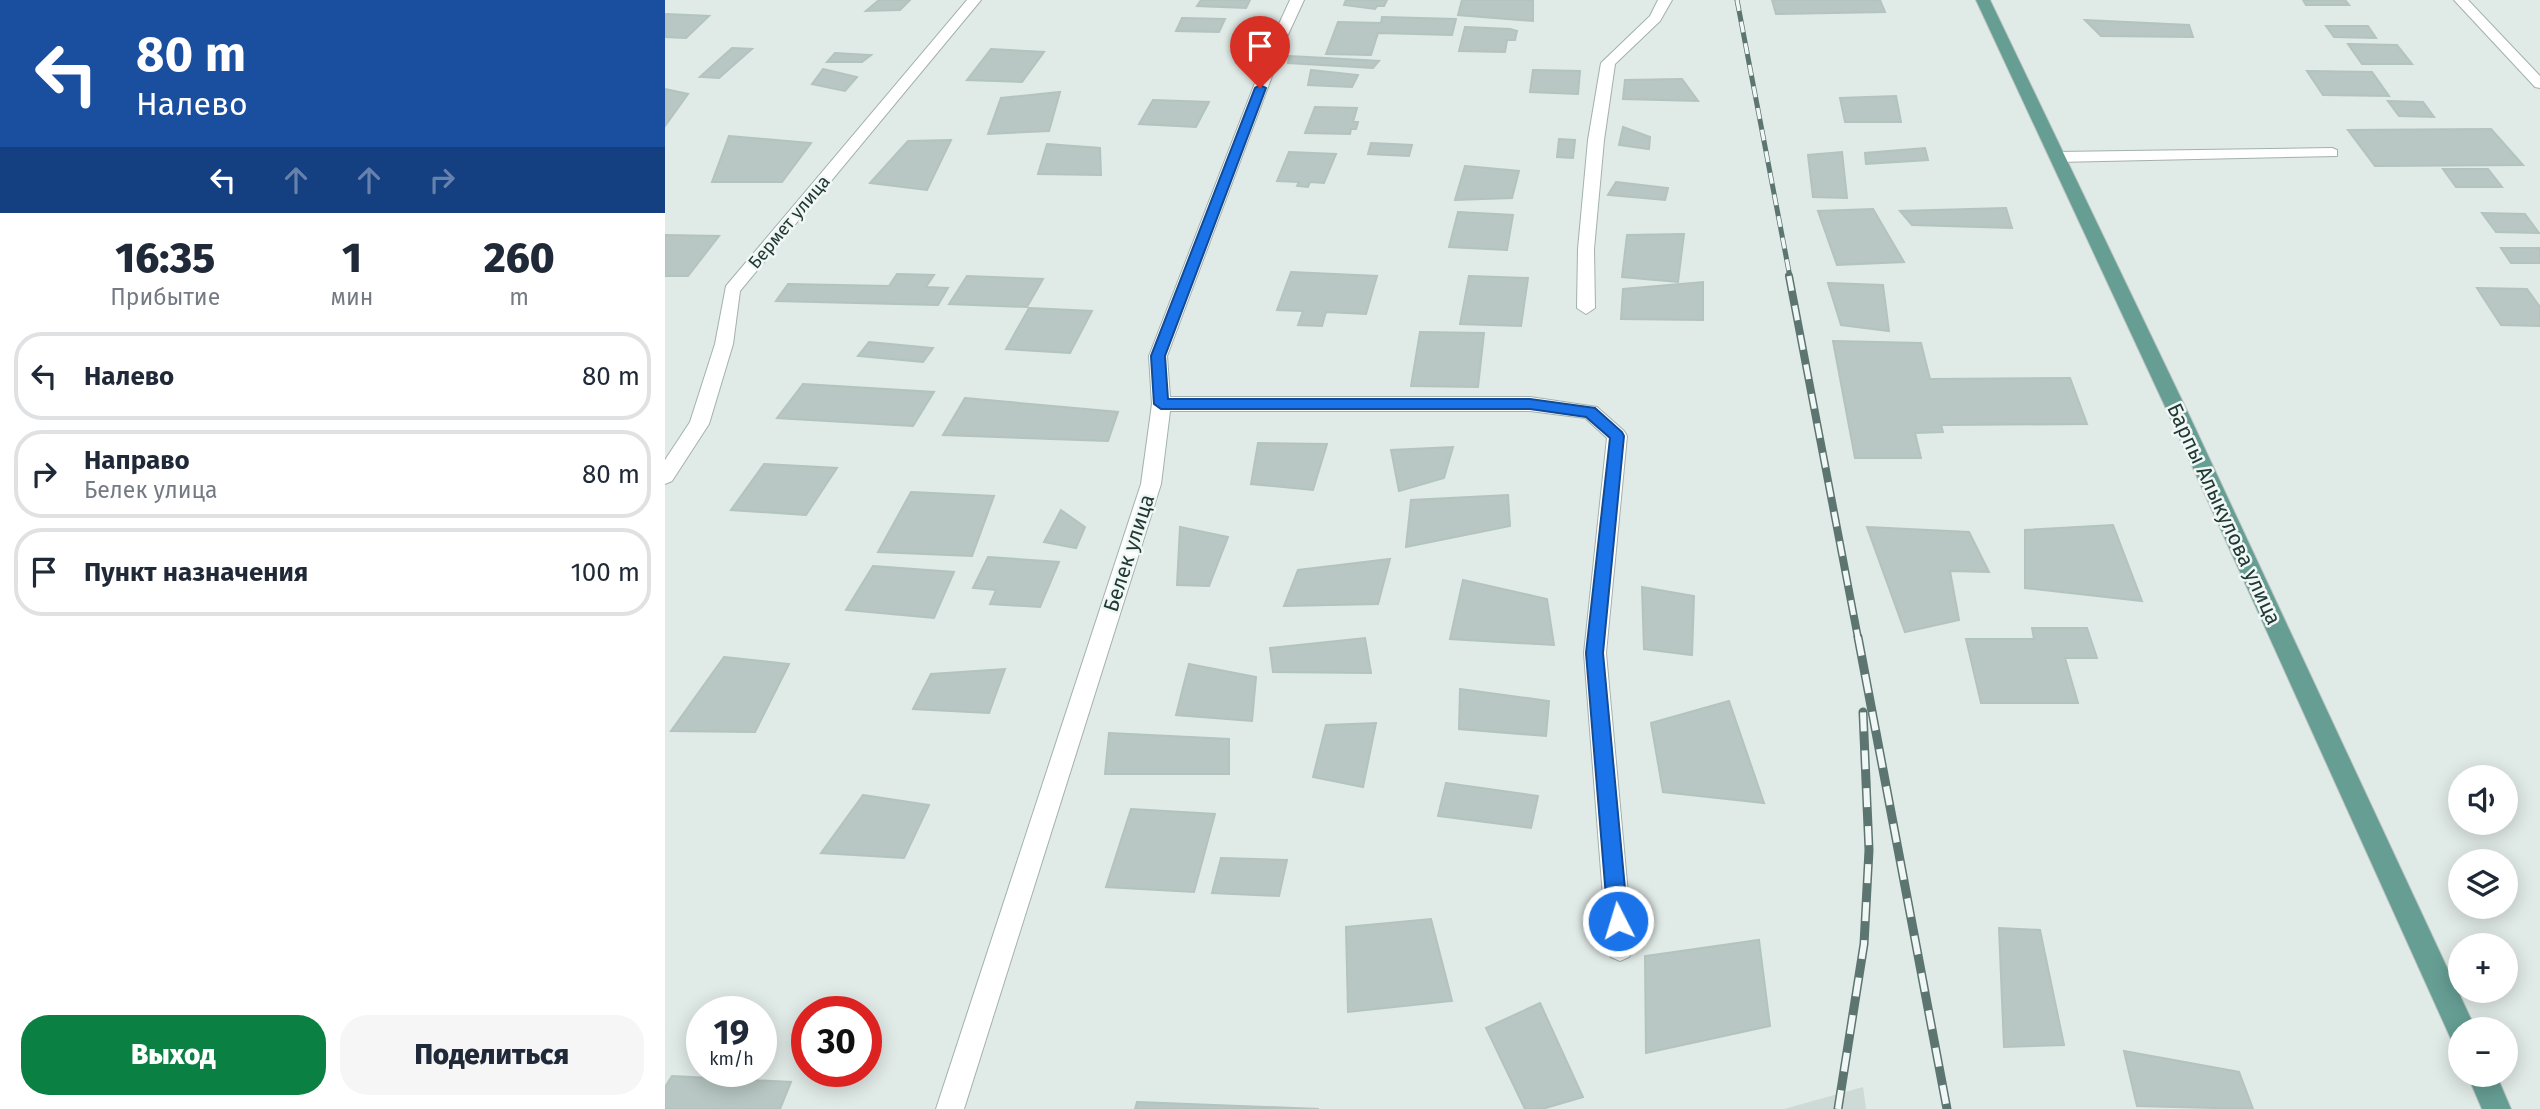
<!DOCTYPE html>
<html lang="ru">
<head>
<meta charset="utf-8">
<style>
  :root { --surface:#fff; --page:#f6f6f7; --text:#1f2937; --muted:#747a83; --line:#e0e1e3; --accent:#0b8043 }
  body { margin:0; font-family:"Fira Sans",sans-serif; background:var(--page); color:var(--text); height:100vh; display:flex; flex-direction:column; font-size:26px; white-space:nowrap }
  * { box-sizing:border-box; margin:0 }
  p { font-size:23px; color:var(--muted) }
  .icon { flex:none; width:38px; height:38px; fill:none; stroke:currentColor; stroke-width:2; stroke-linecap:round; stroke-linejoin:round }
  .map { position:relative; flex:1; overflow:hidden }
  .panel { display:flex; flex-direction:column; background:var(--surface); width:665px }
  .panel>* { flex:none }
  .hud { background:#1a4fa0; color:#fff; overflow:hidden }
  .fabs { position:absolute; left:1783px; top:765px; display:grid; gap:14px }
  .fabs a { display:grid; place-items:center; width:70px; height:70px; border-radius:50%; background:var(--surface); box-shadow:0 4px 18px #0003; font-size:35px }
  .speed { position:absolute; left:21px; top:996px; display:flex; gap:14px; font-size:35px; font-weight:700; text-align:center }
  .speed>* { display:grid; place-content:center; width:91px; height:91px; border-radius:50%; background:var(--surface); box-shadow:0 4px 18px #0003; line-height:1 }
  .speed small { font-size:18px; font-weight:400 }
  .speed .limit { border:10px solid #d22; background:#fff; color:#111 }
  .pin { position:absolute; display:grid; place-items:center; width:60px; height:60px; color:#fff; margin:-72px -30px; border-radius:50% 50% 50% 0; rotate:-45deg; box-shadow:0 0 7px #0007 }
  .pin .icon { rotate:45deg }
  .me { position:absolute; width:77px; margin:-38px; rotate:355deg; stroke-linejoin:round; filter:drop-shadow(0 0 5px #0008) }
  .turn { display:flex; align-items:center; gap:24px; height:147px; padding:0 21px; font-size:32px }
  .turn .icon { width:91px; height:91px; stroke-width:2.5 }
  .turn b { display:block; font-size:49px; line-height:60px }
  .lanes { display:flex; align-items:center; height:66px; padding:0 21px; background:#0003; justify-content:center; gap:35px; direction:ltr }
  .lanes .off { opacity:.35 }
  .eta { display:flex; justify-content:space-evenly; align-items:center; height:119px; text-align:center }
  .eta b { font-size:42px; font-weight:800; line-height:49px }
  .primary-button { display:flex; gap:14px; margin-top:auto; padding:14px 21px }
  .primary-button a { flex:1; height:80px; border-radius:28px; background:var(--accent); color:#fff; font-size:28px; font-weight:800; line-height:80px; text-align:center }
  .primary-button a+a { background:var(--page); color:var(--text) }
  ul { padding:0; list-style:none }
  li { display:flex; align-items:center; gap:21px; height:88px; margin:0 14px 10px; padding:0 7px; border:4px solid var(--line); border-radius:28px }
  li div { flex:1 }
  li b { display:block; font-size:26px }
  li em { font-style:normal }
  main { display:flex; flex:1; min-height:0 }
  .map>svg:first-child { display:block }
</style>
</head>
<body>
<main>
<section class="panel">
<div class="hud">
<div class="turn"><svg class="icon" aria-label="left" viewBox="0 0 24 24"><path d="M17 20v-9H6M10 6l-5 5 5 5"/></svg><div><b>80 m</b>Налево</div></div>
<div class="lanes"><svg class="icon" aria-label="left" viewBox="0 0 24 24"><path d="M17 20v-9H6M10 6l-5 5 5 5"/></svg><svg class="icon off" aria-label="ahead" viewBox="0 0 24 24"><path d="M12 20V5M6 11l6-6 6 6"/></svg><svg class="icon off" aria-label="ahead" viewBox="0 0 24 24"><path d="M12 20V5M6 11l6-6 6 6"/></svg><svg class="icon off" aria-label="right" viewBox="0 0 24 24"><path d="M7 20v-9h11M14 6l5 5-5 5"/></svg></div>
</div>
<div class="eta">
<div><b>16:35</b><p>Прибытие</p></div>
<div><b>1</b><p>мин</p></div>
<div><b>260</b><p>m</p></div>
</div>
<ul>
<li><svg class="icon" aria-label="left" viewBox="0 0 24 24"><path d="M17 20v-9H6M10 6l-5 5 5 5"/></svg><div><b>Налево</b></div><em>80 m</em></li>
<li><svg class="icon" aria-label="right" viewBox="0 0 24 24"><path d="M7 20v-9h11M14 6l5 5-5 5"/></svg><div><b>Направо</b><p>Белек улица</p></div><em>80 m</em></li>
<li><svg class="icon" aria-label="arrive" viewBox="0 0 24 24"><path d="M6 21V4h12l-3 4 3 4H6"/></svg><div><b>Пункт назначения</b></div><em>100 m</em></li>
</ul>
<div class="primary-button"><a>Выход</a><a>Поделиться</a></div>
</section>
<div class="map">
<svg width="1875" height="1109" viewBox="0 0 1875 1109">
  <rect width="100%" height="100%" fill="#e0eae6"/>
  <polygon fill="#cedad5" points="1198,1087 1201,1109 1119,1109"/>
  <g fill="#b8c7c3" stroke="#b3c3be" stroke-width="2">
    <polygon points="214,0 245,0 235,10 201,11"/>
    <polygon points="536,0 585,0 581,8 532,6"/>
    <polygon points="681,0 722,0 719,6 712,6 710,9 679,5"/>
    <polygon points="797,0 868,0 868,21 793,15"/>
    <polygon points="1107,0 1215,0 1220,12 1111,14"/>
    <polygon points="1638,0 1680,0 1684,5 1641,5"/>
    <polygon points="0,15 1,14 44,16 21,38 0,37"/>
    <polygon points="717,17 791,19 787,35 713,33 706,55 661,54 673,22 716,23"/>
    <polygon points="517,18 560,19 554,32 511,31"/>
    <polygon points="1420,20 1524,25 1528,37 1436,36"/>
    <polygon points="1661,26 1703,26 1711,38 1669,37"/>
    <polygon points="800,27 845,29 852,31 850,40 842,40 840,52 794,51"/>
    <polygon points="1683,44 1732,45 1747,64 1697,64"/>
    <polygon points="67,48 87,49 54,78 35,77"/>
    <polygon points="326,49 379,52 357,82 302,80"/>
    <polygon points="170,53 206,55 197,62 162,62"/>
    <polygon points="624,56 714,61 708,68 623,63"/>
    <polygon points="158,69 192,77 180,91 147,84"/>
    <polygon points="646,70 693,75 687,87 643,85"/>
    <polygon points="868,70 915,71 913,94 865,92"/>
    <polygon points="1642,71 1707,72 1724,96 1658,95"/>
    <polygon points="1017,79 1033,101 958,99 960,80"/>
    <polygon points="0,89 23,94 0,126"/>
    <polygon points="395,92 384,131 323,134 336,98"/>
    <polygon points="1231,96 1236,122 1180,122 1175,98"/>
    <polygon points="488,100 544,102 531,127 474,124"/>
    <polygon points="1723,101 1758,102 1769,117 1734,116"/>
    <polygon points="650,107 692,108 688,122 693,122 691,129 686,129 685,134 640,133"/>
    <polygon points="958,127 985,137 984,149 954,145"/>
    <polygon points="1826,129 1858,165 1710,166 1683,130"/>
    <polygon points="64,136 146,143 117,182 47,182"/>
    <polygon points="894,139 910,140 908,158 892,157"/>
    <polygon points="286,140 262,190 205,183 243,141"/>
    <polygon points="706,143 747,145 744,156 703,154"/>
    <polygon points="382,144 435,148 436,175 373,174"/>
    <polygon points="1260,148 1263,160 1201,164 1200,153"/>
    <polygon points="624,152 671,154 659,183 645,182 643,187 632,186 634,182 612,181"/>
    <polygon points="1177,152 1182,198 1148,197 1143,155"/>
    <polygon points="800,166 854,171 847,198 790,200"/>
    <polygon points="1778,169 1823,169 1837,187 1791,187"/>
    <polygon points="951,182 1003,188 1000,200 943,195"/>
    <polygon points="1341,208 1347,228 1247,225 1235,211"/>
    <polygon points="1208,209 1239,262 1172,265 1153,211"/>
    <polygon points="793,212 848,215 842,250 784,247"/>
    <polygon points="1817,213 1860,214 1874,233 1831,232"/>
    <polygon points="1019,234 1013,282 957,277 962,235"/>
    <polygon points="0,235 54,236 23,276 0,276"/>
    <polygon points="1836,248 1875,248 1875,263 1846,263"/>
    <polygon points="626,272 712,276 701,314 661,312 657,326 633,325 638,311 612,310"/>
    <polygon points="232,274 269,275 261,287 283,288 273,305 111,301 123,284 224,286"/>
    <polygon points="302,276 378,279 362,307 284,304"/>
    <polygon points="804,276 863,278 856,326 795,324"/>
    <polygon points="1038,282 1038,320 956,319 958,289"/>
    <polygon points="1163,283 1218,285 1224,331 1176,325"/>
    <polygon points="1812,288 1862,289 1875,307 1875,326 1836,325"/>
    <polygon points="364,308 427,311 405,353 341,349"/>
    <polygon points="755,332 819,333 813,387 746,386"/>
    <polygon points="1168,341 1256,343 1265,379 1405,378 1422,424 1276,425 1278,432 1250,433 1256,458 1190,458"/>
    <polygon points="204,342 268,348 258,362 193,356"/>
    <polygon points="138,384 269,392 248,426 112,418"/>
    <polygon points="300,398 453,412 443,441 278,435"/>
    <polygon points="593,443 662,444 648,490 586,484"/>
    <polygon points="788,447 779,478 734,491 726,450"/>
    <polygon points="99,464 172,468 141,515 66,510"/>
    <polygon points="246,492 329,496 307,556 213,552"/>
    <polygon points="843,495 845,526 741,547 746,500"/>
    <polygon points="396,510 420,527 411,548 379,542"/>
    <polygon points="1448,525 1477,601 1360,588 1360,530"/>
    <polygon points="515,527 563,537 544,586 512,585"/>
    <polygon points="1202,527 1304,532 1324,572 1285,571 1294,620 1240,632"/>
    <polygon points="323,557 394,562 375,607 325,604 331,590 308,588"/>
    <polygon points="725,559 713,604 619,606 633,570"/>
    <polygon points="208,566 289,572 269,618 181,610"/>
    <polygon points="798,580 882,599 889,645 785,639"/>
    <polygon points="977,587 1029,596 1027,655 979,649"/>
    <polygon points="1367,628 1422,628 1432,658 1400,658 1413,703 1316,703 1301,639 1369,639"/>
    <polygon points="700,638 706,673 608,672 605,648"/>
    <polygon points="59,657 124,664 90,732 6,731"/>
    <polygon points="524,664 591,677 587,721 511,715"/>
    <polygon points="340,669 324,713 248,709 266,674"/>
    <polygon points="795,689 884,701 881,736 794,729"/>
    <polygon points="1064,701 1099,803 998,792 986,723"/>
    <polygon points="711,723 698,787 648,777 661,725"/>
    <polygon points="444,733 564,739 564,774 440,774"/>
    <polygon points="781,783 873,796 866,828 773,816"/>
    <polygon points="198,795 264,805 239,858 156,853"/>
    <polygon points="466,809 550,814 529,892 441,887"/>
    <polygon points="556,858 622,860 614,896 547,893"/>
    <polygon points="766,919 787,1001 683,1012 681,927"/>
    <polygon points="1334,928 1375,930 1399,1045 1339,1047"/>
    <polygon points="1094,940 1105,1026 981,1053 980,956"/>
    <polygon points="875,1003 918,1097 877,1109 860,1109 821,1028"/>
    <polygon points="1459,1051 1574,1072 1588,1109 1472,1106"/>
    <polygon points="7,1076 126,1082 115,1109 0,1109 0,1087"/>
    <polygon points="472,1102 654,1109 470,1109"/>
  </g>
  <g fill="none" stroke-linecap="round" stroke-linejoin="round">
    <g stroke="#a3b1ad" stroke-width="2">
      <polygon id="service" points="1667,148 1672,150 1672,156 1392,162 1384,157 1392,152"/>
    </g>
    <g stroke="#a3b1ad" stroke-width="2">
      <g id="minor">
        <polygon points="302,0 316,0 75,291 68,344 44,424 7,481 0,484 0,460 25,422 50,344 61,286"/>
        <polygon points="625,0 639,0 621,39 502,356 505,397 865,397 932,407 959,431 962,436 941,653 968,948 964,957 955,961 946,957 942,948 919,653 942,438 920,418 865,411 505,411 496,484 299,1109 271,1109 476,484 487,404 484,356 607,39"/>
        <polygon points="993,0 1007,0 995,21 950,64 939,140 929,249 930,308 921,314 912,308 913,249 923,140 936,63 985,16"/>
        <polygon points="1789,0 1803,0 1875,76 1875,88 1870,87"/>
      </g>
    </g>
    <g stroke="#bcc4c2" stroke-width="2">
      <g id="primary">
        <polygon points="1311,0 1325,0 1525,417 1806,1019 1810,1029 1796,1029 1796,1043 1786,1039 1505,417"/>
        <polygon points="1802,1074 1831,1074 1846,1109 1817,1109"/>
      </g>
    </g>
    <use href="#service" fill="#fff" fill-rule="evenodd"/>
    <use href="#minor" fill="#fff" fill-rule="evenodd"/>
    <use href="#primary" fill="#669e94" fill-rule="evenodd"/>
    <g stroke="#5c7571" stroke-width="5">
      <polyline id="rail-far2" points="1072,0 1125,277"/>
    </g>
    <g stroke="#5c7571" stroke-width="8">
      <polyline id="rail-far1" points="1124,276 1193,638"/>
    </g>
    <g stroke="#5c7571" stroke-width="9">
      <g id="rail">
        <polyline points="1193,637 1282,1109"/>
        <polyline points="1173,1109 1199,944 1204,850 1198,712"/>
      </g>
    </g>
    <use href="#rail-far2" stroke="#f0f7f4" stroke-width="3.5" stroke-dasharray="11" stroke-linecap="butt"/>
    <use href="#rail-far1" stroke="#f0f7f4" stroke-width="5" stroke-dasharray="15" stroke-linecap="butt"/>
    <use href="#rail" stroke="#f0f7f4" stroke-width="6" stroke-dasharray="19" stroke-linecap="butt"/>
  </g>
  <polygon fill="#1a73e8" stroke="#114b97" stroke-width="2" points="595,85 601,88 500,356 503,399 865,399 930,408 957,432 959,436 938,653 963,921 960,928 953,931 946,928 943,921 921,653 945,438 921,417 865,409 496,409 489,404 486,356 590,88"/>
  <g text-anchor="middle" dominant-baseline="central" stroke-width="5" stroke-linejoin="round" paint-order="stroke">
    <g font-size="18" fill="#213935" stroke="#f0f7f4">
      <text transform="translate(124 222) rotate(-50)">Бермет улица</text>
    </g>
    <g font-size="21" fill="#213935" stroke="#f0f7f4">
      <text transform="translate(1559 514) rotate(65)">Барпы Алыкулова улица</text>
      <text transform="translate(464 553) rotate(-72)">Белек улица</text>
    </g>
  </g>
</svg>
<div class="fabs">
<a><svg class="icon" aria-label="sound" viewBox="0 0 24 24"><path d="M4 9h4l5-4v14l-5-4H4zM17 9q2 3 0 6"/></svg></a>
<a><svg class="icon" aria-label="layers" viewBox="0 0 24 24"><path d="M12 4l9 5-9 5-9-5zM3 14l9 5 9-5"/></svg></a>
<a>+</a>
<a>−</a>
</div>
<div class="speed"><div>19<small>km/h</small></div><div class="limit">30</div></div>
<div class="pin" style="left:595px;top:88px;background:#d93025"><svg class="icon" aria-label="arrive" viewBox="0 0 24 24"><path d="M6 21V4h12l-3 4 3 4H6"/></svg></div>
<svg class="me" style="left:953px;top:921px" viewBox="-20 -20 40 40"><circle r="17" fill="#1a73e8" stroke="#fff" stroke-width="3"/><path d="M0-11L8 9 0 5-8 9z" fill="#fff"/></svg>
</div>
</main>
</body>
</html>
